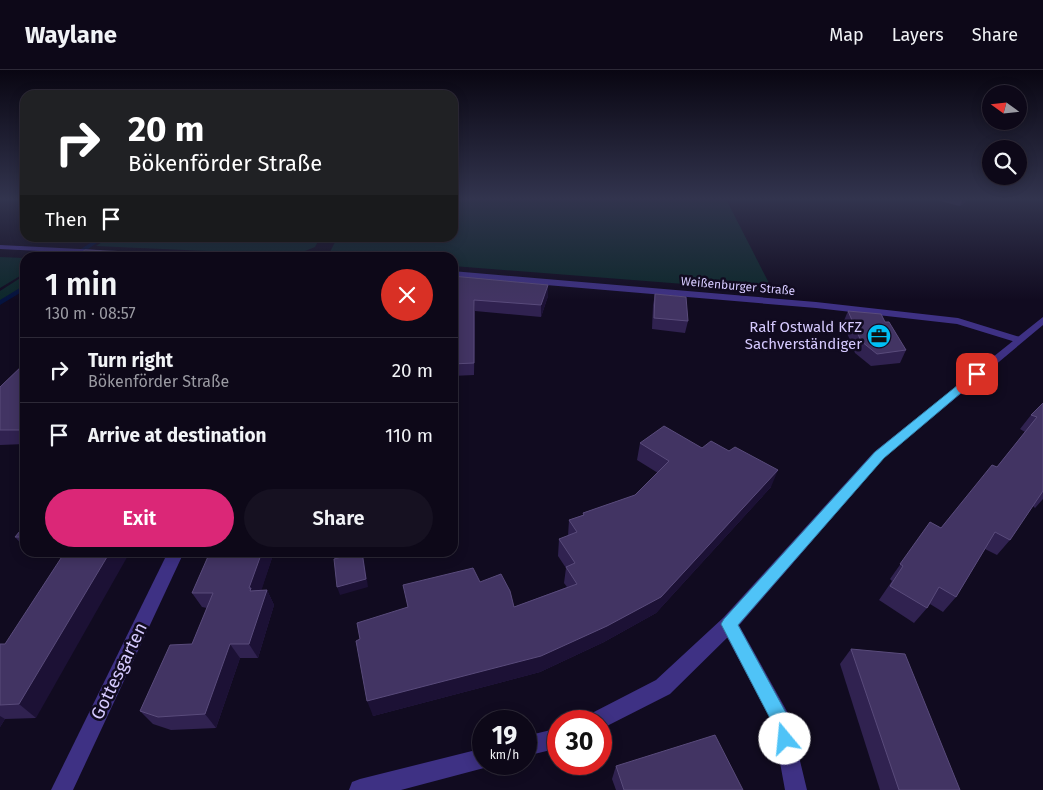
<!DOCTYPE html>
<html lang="en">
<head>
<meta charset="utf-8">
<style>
  :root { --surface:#0d0818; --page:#161121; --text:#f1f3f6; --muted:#9a9aa2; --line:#2d2937; --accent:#db2777 }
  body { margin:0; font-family:"Fira Sans",sans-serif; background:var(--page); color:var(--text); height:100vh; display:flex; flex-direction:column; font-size:19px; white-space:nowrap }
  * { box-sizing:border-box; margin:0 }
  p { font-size:16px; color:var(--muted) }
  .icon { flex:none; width:28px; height:28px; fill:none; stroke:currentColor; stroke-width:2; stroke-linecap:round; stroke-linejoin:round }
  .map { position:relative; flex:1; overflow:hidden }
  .details { position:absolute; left:20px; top:182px; width:438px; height:305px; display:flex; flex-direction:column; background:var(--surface); border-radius:15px; box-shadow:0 2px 12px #0003,0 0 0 1px var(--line) }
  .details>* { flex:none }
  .banner { position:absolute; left:20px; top:20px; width:438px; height:152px; border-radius:15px; box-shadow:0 2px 12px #0003,0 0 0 1px var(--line); background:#202124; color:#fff; overflow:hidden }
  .needle { width:32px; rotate:285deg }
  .buttons { position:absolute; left:982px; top:15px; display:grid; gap:10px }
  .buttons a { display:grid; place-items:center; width:45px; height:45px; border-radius:50%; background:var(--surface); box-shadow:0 2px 12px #0003,0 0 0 1px var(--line); font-size:25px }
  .speed { position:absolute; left:472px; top:640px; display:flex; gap:10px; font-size:25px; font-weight:700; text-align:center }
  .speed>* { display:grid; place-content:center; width:65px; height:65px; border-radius:50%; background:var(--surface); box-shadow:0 2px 12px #0003,0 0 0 1px var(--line); line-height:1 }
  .speed small { font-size:12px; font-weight:400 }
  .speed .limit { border:8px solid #d22; background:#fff; color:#111 }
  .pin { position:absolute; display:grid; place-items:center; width:42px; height:42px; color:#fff; margin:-21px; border-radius:10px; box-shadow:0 2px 8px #0006 }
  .me { position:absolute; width:55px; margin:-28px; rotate:343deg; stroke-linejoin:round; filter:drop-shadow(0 0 4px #0008) }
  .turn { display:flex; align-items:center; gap:18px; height:105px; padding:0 25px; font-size:22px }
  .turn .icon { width:65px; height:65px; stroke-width:2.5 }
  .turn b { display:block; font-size:35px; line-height:42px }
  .then { display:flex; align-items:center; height:48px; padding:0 25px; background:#0003; gap:10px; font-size:19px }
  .round { display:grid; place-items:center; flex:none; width:52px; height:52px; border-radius:26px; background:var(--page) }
  .summary { display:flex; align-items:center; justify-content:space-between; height:85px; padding:0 25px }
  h1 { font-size:30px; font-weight:600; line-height:38px }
  .cta { display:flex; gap:10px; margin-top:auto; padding:10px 25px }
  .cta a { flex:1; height:58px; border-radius:30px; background:var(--accent); color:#fff; font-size:20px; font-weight:600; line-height:58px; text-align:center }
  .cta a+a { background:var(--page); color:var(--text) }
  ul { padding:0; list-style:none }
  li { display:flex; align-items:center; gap:15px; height:65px; padding:0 25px; border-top:1px solid var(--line) }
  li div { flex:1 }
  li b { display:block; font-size:19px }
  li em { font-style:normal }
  header { display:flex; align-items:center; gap:30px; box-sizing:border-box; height:70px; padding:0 25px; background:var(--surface); border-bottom:1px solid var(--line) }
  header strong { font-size:24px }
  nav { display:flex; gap:28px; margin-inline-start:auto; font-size:18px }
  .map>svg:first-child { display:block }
</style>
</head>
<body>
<header>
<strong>Waylane</strong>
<nav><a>Map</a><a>Layers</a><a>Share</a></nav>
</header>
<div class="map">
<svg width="1043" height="720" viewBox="0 0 1043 720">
  <rect width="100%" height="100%" fill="#110b20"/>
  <g fill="#0d282b">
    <polygon points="453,129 726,129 773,221 453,196 452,188 328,186 337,168 452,168"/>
    <polygon points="108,168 230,168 270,171 281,168 320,168 315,177 295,185 96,176"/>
    <polygon points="0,187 25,188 25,203 0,218"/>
    <polygon points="25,205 25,215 0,231 0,221"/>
  </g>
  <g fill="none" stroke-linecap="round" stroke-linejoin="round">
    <g fill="#05133f" fill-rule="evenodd">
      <polygon points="98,168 104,168 75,188 67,188"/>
      <polygon points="25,215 25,220 0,235 0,230"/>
    </g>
    <g fill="#3e3184" fill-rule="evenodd">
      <polygon points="0,175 100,180 104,182 100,184 0,179"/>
      <polygon points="452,201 816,232 958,248 1023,268 1024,270 1019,273 957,254 816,238 452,207"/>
      <polygon points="168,482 184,482 73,720 51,720"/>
      <polygon points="729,546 735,548 789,645 807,720 785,720 773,654 720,554 723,548"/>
    </g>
    <g fill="#3e3184" fill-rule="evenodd">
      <polygon points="1043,247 1043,255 884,388 735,560 670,624 601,659 601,651 587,651 590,644 656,610 723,548 874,382"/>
      <polygon points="559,658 559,678 526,686 526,666"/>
      <polygon points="484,678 484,694 492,694 484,698 401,720 349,720 352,712 360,709"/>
    </g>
  </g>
  <g fill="#302250">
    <polygon points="932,129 970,129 960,136"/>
    <polygon points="452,206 548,226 541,247 475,241 474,305 452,306"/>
    <polygon points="655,224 688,251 685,263 652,259 653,235"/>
    <polygon points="848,241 885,252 906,280 900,293 871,296 855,283 843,253"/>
    <polygon points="25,293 25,374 0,375 0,317"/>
    <polygon points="1043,333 1043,429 1035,438 1033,436 1010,470 997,485 985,479 956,527 943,542 930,534 927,538 914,553 879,530 892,511 890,509 930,452 941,458 997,397 1025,362 1020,359 1031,345"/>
    <polygon points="640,373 771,417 656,543 604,572 540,602 373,646 360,569 408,537 480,512 514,537 567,517 564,513 566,498 558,486 559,469 568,466 569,450 583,445 583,443 635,425 658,403 637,390"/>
    <polygon points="25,455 25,478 15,467"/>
    <polygon points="210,482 274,482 261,520 267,520 274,535 258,588 240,588 216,658 171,660 153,654 140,641 192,574 207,538 202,537 192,523"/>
    <polygon points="0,574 5,574 36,648 5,649 0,657"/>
    <polygon points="851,579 960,720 880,720 840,594"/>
    <polygon points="616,696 743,720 616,720 612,709"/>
  </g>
  <g fill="#1c1135">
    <polygon points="963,129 970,129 960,136"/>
    <polygon points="548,215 548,226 541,247 541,235"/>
    <polygon points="474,230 475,241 474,305"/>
    <polygon points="778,400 771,417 656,543 604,572 540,602 373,646 367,631 661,527"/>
    <polygon points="110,482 130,482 36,648 19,634"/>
    <polygon points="262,482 274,482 258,531 249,518"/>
    <polygon points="362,482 364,490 368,517 340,525 337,517"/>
    <polygon points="267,520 274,535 258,588 249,574"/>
    <polygon points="230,574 240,588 216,658 205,644"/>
    <polygon points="0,646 5,649 0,657"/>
  </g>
  <g fill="#423463" stroke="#594b7b">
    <polygon points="85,180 217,186 216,188 73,188"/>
    <polygon points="452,206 548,215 541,235 474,230 474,293 452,294"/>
    <polygon points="655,224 686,227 688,251 654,248"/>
    <polygon points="848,241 881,244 885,252 889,252 906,280 877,284 861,271"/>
    <polygon points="25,293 25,358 23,360 0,360 0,317"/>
    <polygon points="1043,333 1043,421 1010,470 995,462 956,527 939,517 927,538 890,516 903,496 900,494 930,452 941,458 992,395 997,397 1037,347 1031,345"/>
    <polygon points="664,356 702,378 711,371 729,381 735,377 778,400 661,527 607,556 541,586 367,631 356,571 360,569 357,553 408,537 403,515 473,498 480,512 501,504 510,521 514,537 577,514 566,497 575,493 559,469 577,462 569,450 584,445 583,443 635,425 669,391 640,373"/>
    <polygon points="25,455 25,467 15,467"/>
    <polygon points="65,482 110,482 19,634 0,635 0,574 5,574"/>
    <polygon points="210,482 262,482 249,518 251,518 250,521 267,520 249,574 230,574 205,644 158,647 140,641 170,575 192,574 213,523 192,523"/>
    <polygon points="360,482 362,482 366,509 337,517 334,489"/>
    <polygon points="851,579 905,584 960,720 899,720"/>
    <polygon points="715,665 743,720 624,720 616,696"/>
  </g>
  <linearGradient id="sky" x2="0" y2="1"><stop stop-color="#090612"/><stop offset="0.56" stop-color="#32344e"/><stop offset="1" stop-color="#32344e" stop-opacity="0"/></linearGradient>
  <rect width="1043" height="230" fill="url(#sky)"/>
  <polygon fill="#4fc3f7" stroke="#337fa1" points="977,301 982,304 981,306 884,388 738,555 791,652 794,669 792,676 785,678 779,676 773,654 721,554 724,549 875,382 974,302"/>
  <defs>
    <g id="office-disc" transform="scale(1.25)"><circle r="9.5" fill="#00c0f5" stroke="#110b20"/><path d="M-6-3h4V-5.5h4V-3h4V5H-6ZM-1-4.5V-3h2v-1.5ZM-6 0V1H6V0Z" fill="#111"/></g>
  </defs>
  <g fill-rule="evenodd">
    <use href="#office-disc" x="879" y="266"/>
  </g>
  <g text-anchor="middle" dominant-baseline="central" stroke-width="5" stroke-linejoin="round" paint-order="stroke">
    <g font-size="12" fill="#d6caff" stroke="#110b20">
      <text transform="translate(738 216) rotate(5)">Weißenburger Straße</text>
    </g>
    <g font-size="15" fill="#d6caff" stroke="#110b20" text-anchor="end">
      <text x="862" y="257">Ralf Ostwald KFZ<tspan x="862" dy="17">Sachverständiger</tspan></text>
    </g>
    <g font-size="18" fill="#d6caff" stroke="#110b20">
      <text transform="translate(119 601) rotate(-64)">Gottesgarten</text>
    </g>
  </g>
</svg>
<div class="buttons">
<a><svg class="needle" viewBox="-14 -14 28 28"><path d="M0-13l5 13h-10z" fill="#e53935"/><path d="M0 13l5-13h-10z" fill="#9a9aa2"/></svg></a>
<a><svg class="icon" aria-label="search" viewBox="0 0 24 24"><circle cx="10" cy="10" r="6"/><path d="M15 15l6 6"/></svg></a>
</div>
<div class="speed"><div>19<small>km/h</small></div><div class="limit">30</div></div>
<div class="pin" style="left:977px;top:304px;background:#d93025"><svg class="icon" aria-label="arrive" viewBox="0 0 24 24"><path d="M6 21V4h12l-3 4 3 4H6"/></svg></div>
<svg class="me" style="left:785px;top:669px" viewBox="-20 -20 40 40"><circle r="19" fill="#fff"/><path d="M0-13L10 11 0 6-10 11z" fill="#4fc3f7"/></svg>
<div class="banner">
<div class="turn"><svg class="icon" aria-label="right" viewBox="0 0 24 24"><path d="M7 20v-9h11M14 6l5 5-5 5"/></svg><div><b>20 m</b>Bökenförder Straße</div></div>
<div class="then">Then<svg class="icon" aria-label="arrive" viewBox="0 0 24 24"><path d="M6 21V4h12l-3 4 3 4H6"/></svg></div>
</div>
<section class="details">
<div class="summary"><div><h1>1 min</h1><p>130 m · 08:57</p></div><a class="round" style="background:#d93025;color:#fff"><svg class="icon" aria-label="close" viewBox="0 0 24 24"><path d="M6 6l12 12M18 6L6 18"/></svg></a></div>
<ul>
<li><svg class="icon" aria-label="right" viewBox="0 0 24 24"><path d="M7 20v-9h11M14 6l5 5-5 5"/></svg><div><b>Turn right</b><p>Bökenförder Straße</p></div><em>20 m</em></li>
<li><svg class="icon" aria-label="arrive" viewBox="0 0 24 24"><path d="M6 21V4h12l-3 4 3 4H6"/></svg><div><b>Arrive at destination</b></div><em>110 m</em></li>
</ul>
<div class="cta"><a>Exit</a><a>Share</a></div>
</section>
</div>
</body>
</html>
